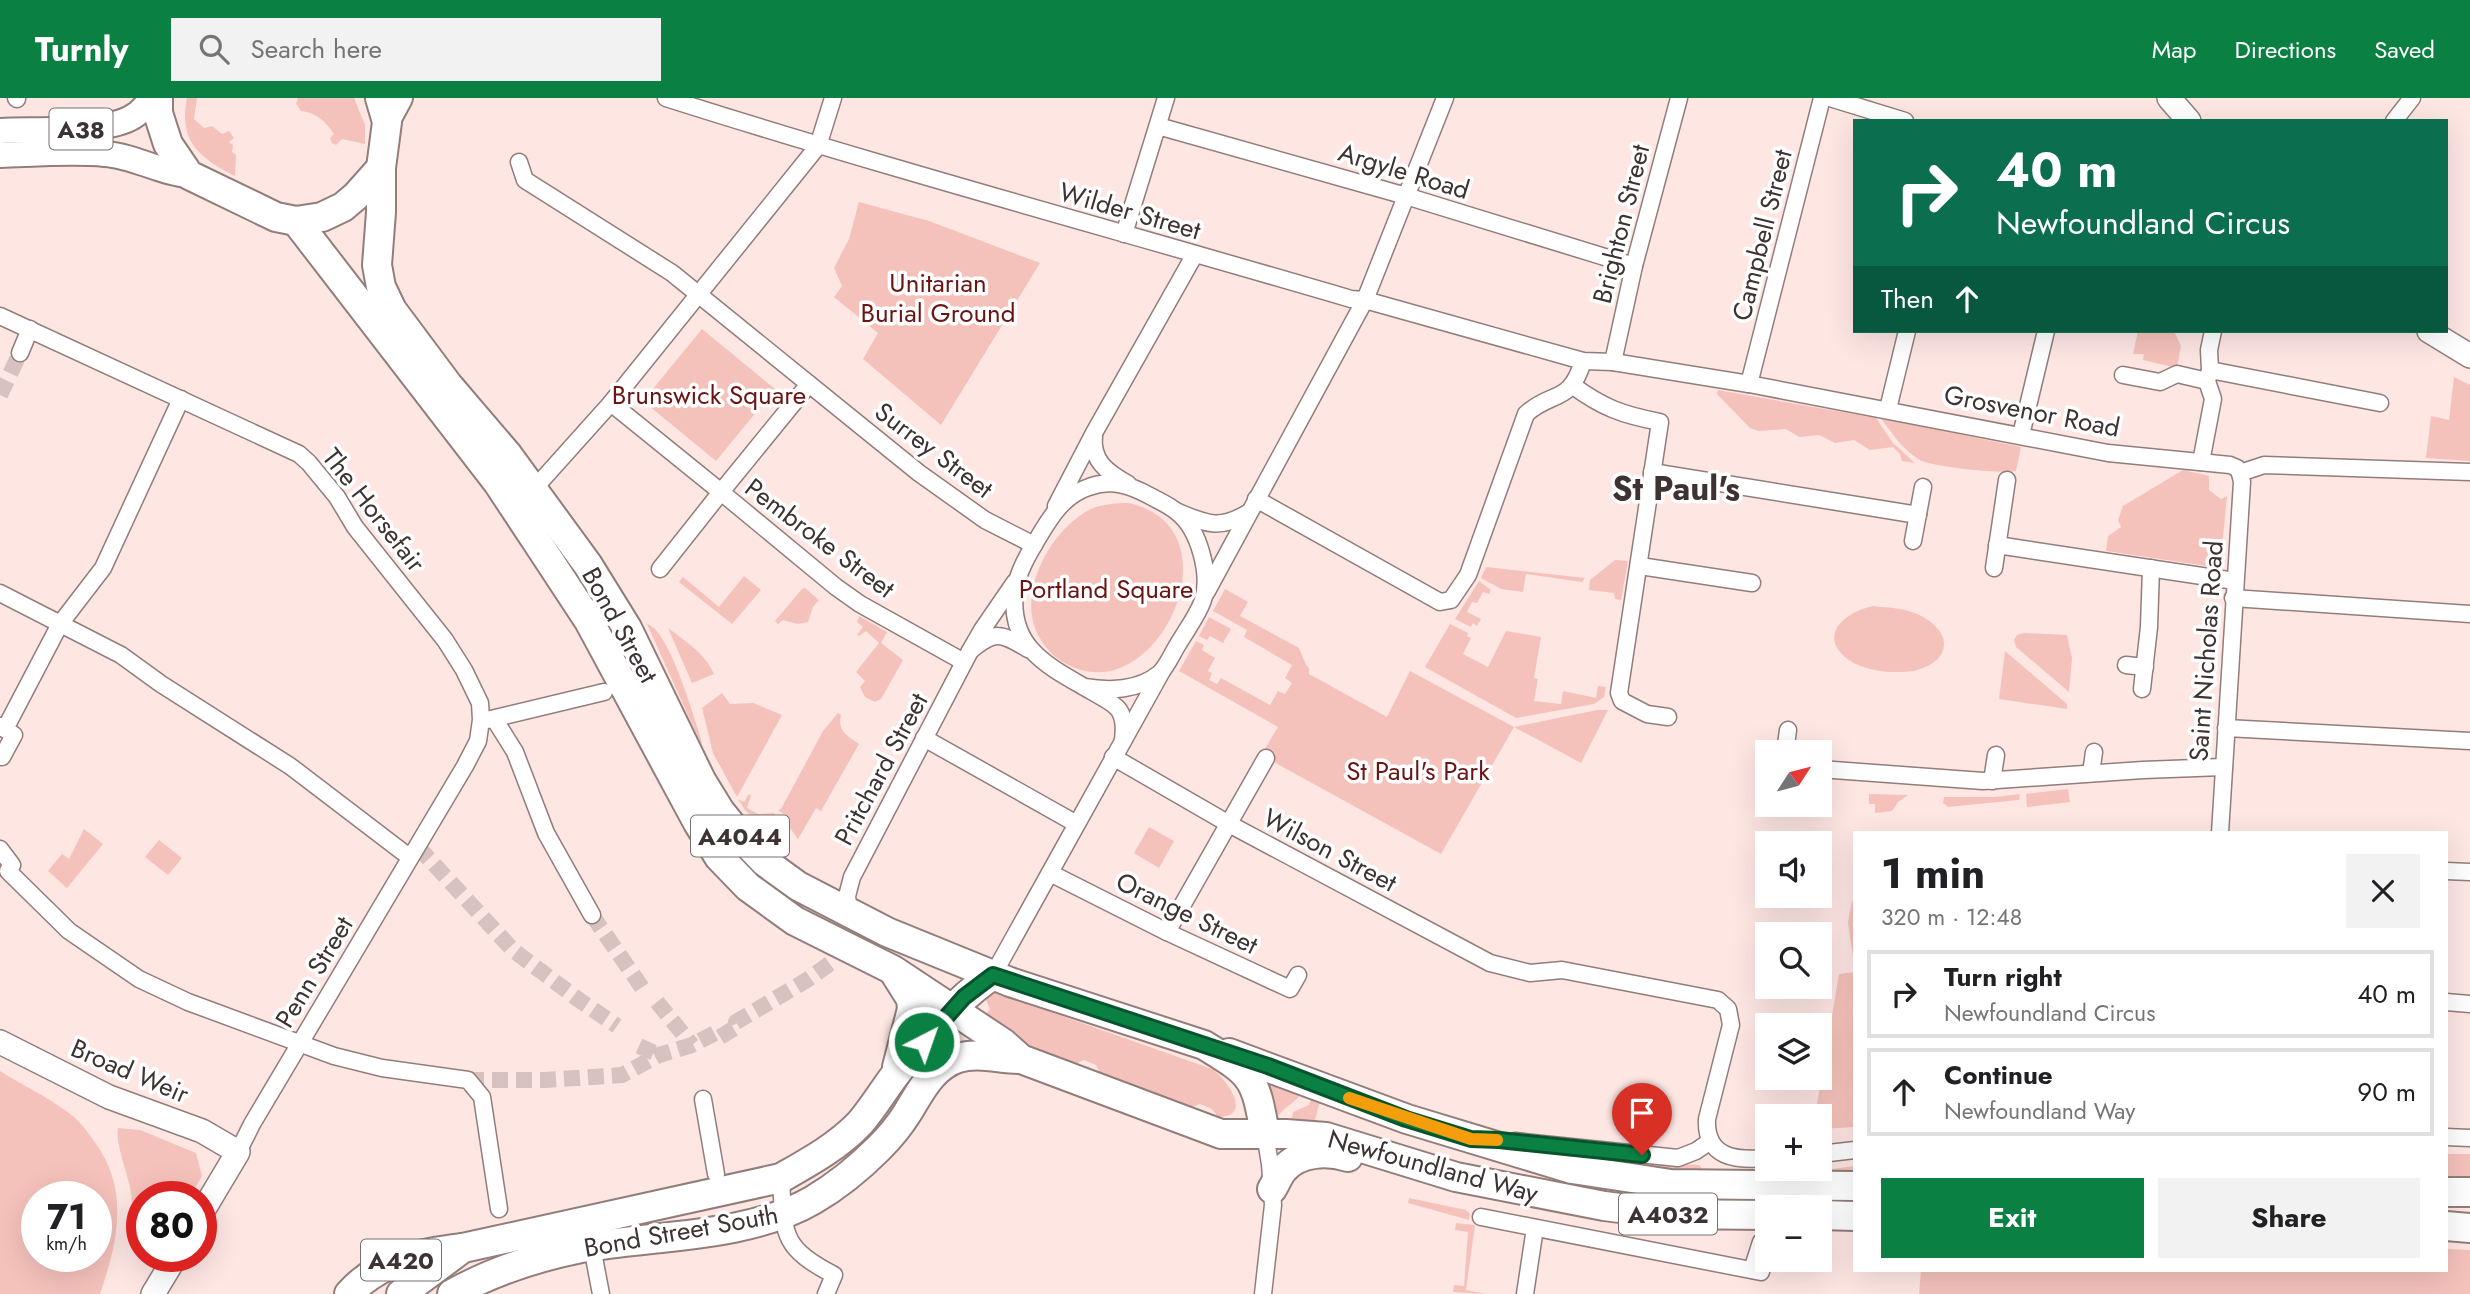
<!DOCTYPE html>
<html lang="en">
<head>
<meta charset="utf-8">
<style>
  :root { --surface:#fff; --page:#f2f2f2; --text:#202124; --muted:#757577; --line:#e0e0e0; --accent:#0b8043 }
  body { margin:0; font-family:Jost,sans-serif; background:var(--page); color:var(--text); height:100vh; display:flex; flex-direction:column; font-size:26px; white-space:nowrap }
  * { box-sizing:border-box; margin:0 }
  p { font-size:23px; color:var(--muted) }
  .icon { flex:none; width:38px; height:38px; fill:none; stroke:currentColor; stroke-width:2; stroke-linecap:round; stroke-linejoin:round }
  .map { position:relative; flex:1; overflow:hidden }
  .details { position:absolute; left:1853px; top:733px; width:595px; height:441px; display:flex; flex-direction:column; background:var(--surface); border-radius:0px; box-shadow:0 7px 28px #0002 }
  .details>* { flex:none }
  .guide { position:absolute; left:1853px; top:21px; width:595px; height:214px; border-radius:0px; box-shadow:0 7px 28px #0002; background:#0b6e4f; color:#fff; overflow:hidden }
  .needle { width:46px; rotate:54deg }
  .tools { position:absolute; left:1755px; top:642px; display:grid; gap:14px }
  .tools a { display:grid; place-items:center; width:77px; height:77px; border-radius:0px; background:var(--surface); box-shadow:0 7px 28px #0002; font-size:35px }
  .speed { position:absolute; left:21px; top:1083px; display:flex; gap:14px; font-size:35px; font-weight:700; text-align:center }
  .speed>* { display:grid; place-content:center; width:91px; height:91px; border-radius:50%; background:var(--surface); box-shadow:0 7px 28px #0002; line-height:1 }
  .speed small { font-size:18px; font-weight:400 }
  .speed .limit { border:10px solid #d22; background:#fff; color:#111 }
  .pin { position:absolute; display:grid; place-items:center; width:60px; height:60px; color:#fff; margin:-72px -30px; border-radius:50% 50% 50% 0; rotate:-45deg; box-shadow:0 0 7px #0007 }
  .pin .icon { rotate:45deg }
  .me { position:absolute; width:77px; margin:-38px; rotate:41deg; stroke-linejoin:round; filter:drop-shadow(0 0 5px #0008) }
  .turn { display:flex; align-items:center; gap:24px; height:147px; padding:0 28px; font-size:32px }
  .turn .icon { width:91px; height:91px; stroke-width:2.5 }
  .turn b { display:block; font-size:49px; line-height:60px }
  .then { display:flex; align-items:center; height:66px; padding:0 28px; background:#0003; gap:14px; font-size:26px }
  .round { display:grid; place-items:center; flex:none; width:74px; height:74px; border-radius:0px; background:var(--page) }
  .head { display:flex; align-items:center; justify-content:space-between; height:119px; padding:0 28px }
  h1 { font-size:42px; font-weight:700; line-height:52px }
  .action { display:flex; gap:14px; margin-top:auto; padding:14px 28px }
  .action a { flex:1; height:80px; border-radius:0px; background:var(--accent); color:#fff; font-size:28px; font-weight:700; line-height:80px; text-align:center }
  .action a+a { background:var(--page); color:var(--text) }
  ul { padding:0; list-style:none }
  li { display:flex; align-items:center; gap:21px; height:88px; margin:0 14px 10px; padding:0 14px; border:4px solid var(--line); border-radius:0px }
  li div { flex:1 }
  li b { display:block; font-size:26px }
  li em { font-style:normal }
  header { display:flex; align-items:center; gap:42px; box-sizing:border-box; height:98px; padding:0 35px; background:var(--accent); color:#fff }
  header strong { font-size:33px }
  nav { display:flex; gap:38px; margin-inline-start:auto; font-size:24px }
  .search { width:490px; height:63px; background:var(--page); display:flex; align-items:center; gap:18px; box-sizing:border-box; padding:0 24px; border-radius:0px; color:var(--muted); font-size:26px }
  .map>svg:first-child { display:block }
</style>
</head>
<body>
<header>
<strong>Turnly</strong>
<div class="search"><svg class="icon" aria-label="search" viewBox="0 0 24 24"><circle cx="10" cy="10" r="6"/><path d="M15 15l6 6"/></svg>Search here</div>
<nav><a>Map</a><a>Directions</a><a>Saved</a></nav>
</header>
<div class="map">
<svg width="2470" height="1196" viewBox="0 0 2470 1196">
  <rect width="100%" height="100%" fill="#fee6e3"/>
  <g fill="#f5c2bb" fill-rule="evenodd">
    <path d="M187,0H197L194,21L204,30L212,28L222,36L229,33L234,40L229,44L233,47L232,54L236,57L235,78C200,60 178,44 187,0Z"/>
    <path d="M298,0H354L365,27V46L342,41L336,47L332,45L330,40L334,36C325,23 317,15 301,13L296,6Z"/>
    <polygon points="859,104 929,123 1040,165 941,327 863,261 878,235 834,199 842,188 834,170 849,141"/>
    <polygon points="702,231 775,291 716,363 643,303"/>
    <polygon points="2138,233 2174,233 2181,248 2177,270 2143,262 2144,256 2133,256"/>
    <polygon points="2454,279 2470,287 2470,363 2426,360 2431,318 2449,322"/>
    <polygon points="1718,292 1876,320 1893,345 1915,365 1902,363 1900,356 1893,349 1870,352 1854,342 1835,345 1819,337 1799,339 1786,331 1759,333 1750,330 1717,296"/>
    <path d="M1881,320L2021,349L2016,373C2001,376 1930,369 1918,361C1902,350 1892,336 1881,320Z"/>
    <polygon points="2183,372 2209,378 2209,392 2221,401 2227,398 2221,459 2214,468 2207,468 2106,453 2108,438 2121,429 2118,422 2123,408"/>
    <path d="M1128,405C1238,428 1163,600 1078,571C1060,565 1047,554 1038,537C1016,494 1051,431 1091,411C1102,406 1116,405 1128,405Z"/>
    <polygon points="1615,462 1628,463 1621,502 1615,501 1614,495 1589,492 1590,482"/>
    <polygon points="1486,469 1585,480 1582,484 1526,476 1523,494 1501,491 1481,480"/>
    <polygon points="744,478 761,492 732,526 679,484 683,479 719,509"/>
    <polygon points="1479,483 1491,492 1489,496 1483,494 1477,505 1472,504 1467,514 1481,521 1477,528 1473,525 1471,529 1455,521"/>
    <polygon points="805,490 819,502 813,509 808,524 798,526 783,522 778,526 775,523 802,491"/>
    <polygon points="1225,491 1248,504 1240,518 1299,550 1306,567 1309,570 1309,576 1387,619 1410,573 1514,629 1597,612 1608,612 1581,665 1514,629 1441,756 1261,657 1278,629 1179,573 1196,543 1204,547 1202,552 1215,560 1208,573 1212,575 1209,582 1217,586 1221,580 1270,607 1278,593 1285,596 1292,585 1285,580 1292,567 1244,539 1247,532 1213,513"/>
    <path d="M1873,508C1891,510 1909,510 1925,520C1957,540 1946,567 1912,573C1893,576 1865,573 1849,562C1816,538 1845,514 1873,508Z"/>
    <polygon points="859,518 887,534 881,545 903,562 881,601 875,604 865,599 860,589 865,583 856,574 879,545 866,533 859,538 857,537 863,529 857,524"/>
    <polygon points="1209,519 1231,531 1223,545 1210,538 1207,542 1199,538"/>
    <path d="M647,526C669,531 695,622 702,644L701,646Z"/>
    <polygon points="1450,526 1468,535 1467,538 1471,540 1463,556 1488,569 1506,533 1541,539 1534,580 1538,581 1534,603 1561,606 1563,593 1596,600 1598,588 1606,589 1604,599 1594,606 1516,620 1425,569"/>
    <path d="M668,530C685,543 705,555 714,576L692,585Z"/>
    <polygon points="2024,535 2067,537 2072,560 2069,594 2016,549 2014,542 2017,537"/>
    <polygon points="2005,553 2067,606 2067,611 1999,601"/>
    <polygon points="722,595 730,606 753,605 782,617 737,699 713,655 702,610"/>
    <path d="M838,615L841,617C837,633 847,638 859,646L821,713L816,710L798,741L790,730L786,718L778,712L781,711L823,633Z"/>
    <polygon points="2068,691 2070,704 2027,709 2026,696"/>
    <polygon points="749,696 751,697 747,710 758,716 774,715 780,721 784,735 777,743 745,712 738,701 744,704"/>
    <polygon points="1869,696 1908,697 1898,704 1892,713 1875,715 1875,706 1869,706"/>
    <polygon points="2020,696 2019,702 1948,709 1943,705 1944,699 1995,699"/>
    <polygon points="1149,729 1174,743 1159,770 1134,755"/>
    <polygon points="84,731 103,746 67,790 48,773 62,756 69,761"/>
    <polygon points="159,742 182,760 168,777 145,759"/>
    <polygon points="1852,803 1855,804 1855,1029 1820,1031 1820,1018 1815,1018 1839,876 1855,874 1848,824"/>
    <path d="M994,894L1212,971C1227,981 1254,1019 1218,1019L1212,1011L1200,1006L1189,1010L1101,977L1096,967L1084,962L1075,966L1018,942L981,922L990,911L985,900Z"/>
    <polygon points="933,949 939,956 903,1006 844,1068 839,1054"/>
    <path d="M0,973C22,987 48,999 69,1015C79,1022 87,1033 94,1043C130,1091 118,1143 100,1196H0ZM37,1099H96V1158H37Z"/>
    <path d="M1263,981L1302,994C1298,1003 1285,1008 1278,1018L1274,998Z"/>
    <polygon points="1312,999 1320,1003 1314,1026 1291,1025 1293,1014 1309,1007"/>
    <path d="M118,1030L140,1032L196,1055L202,1078L190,1099H142V1119L132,1117C132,1108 132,1098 130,1089C127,1075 115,1043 118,1030Z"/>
    <polygon points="2446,1056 2470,1056 2470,1085 2447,1086"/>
    <polygon points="1610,1062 1699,1067 1704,1073 1792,1076 1855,1068 1855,1083 1702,1081 1609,1068"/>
    <polygon points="1409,1100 1466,1112 1470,1116 1469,1122 1408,1105"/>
    <polygon points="1456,1125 1475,1127 1466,1192 1486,1196 1453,1194 1454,1187 1464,1188 1468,1134 1455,1132"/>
    <polygon points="2447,1151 2470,1152 2470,1196 1919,1196 1921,1173 2446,1172"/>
  </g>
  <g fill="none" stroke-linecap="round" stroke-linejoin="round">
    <g stroke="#d7c2c0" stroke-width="16" stroke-dasharray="16 8" stroke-linecap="butt">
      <polyline points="0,297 20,255"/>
      <polyline points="418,749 513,852 579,902 617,928"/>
      <polyline points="592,817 645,894"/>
      <polyline points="657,904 692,947"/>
      <polyline points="720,939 738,928 736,924 807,882 832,864"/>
      <polyline points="639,948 659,957"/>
      <polyline points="468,982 546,982 622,977 659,957 692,947 715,935"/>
    </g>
    <g stroke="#927d7a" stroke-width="19">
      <g id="street">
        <polyline points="16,0 17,1"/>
        <path d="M666,0C893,72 1123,134 1351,201L1365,202L1583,263L1613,264L1749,286L2108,355L2230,367L2237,370L2240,375"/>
        <polyline points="1830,0 1905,23"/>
        <polyline points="2394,23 2412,0"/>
        <polyline points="1158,28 1406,98 1634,168"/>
        <polyline points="519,64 525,82 672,175 809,286 721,394 611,305"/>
        <polyline points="1124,136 1166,0"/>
        <polyline points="0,218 299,356 309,365 337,399 355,429 445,542 464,572 480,605 481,622 478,643 465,668 252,1026 238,1054"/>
        <polyline points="20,255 30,231"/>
        <polyline points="1613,264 1634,168 1679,0"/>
        <polyline points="2210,272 2380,305"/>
        <polyline points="2123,277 2160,284 2177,276 2207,283"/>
        <polyline points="809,286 919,375 985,422 1034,447"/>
        <polyline points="1749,286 1822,0"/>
        <path d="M1572,287C1603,310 1623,317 1660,324L1619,595L1622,603L1647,616L1668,619"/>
        <polyline points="1888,311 1907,233"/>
        <path d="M1094,337C1091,363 1107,374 1128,386"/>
        <polyline points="2021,337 2046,233"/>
        <polyline points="2201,364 2213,301 2207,283 2210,272 2209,252 2213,233"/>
        <polyline points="1652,374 1918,417"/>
        <polyline points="2240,375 2264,367 2470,374"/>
        <polyline points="533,392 611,305 818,48 833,0"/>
        <path d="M1256,401L1440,504L1451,502L1468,477L1526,316C1552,292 1570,307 1583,263"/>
        <polyline points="1056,408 1094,335 1195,156"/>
        <path d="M1178,414C1207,426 1219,432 1248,415"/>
        <polyline points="1913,443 1923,389"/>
        <polyline points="1997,447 2235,483"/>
        <polyline points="1640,468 1752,485"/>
        <polyline points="1994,470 2007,382"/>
        <polyline points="660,471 721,394 836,489 860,506 964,564"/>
        <path d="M1015,484L982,532L970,553C995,532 1001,535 1028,551"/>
        <polyline points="0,495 121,557 161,586 290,668 408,758"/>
        <polyline points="1206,495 1365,202 1445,0"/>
        <polyline points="2233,500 2470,516"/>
        <polyline points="2126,567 2145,569"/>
        <path d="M1084,589C1110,593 1138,593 1160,575C1167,568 1172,556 1177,548C1185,534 1198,517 1203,502C1211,476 1199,431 1177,414C1169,407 1159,403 1150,398C1130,387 1112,381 1089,389C1064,397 1051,418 1038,440C1029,455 1017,475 1015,493C1008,551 1050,569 1093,594C1101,599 1113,604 1119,612C1125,621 1124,632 1123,643"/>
        <polyline points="2142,591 2149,529 2151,470"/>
        <polyline points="487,622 604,594"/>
        <polyline points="495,622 515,654 546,735 592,817"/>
        <polyline points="0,628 14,637 2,659 0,658"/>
        <polyline points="2226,630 2470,643"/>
        <polyline points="5,631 60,526 103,470 181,301"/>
        <polyline points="924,640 1075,725"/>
        <polyline points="1785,654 1788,632"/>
        <path d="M1113,659L1229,726L1490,865L1530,875L1562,872L1718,902L1728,911L1731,927L1707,1021C1705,1060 1736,1063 1768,1060"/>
        <polyline points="1820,671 1983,683 2143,672 2223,669"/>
        <polyline points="2091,675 2094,654"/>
        <polyline points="1992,683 1996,657"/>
        <polyline points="2220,735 2242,384 2240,375"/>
        <polyline points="0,751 12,767 8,773 69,833 139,881 188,904 334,958 382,970 468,982 482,999 499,1111"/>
        <polyline points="2446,773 2470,774"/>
        <polyline points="1050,775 1167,834 1290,891 1298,877"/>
        <polyline points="849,815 847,798 852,779 970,553"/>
        <polyline points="1167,834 1266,660"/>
        <polyline points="993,877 1162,573"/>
        <polyline points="2446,904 2470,906"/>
        <polyline points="703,1001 716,1076"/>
        <polyline points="2446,1039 2470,1040"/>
        <polyline points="1515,1043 1678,1060 1696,1053 1709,1044"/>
        <polyline points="1820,1056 1855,1052"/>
        <path d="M781,1080C784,1137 781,1149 834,1177L826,1196"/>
        <polyline points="1481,1119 1761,1174"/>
        <polyline points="592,1149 601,1196"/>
        <polyline points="1752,1172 1761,1144"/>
        <polyline points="1263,1196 1273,1107 1270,1066 1265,1036"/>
        <polyline points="1525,1196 1535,1130"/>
      </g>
    </g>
    <g stroke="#927d7a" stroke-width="26">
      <g id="secondary">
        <polyline points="2169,0 2189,23"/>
        <polyline points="2429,233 2470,258"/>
        <polyline points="0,944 109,999 202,1033 238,1054 201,1116"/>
        <polyline points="153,1196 176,1158"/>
      </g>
    </g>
    <g stroke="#927d7a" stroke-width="28">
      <g id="primary">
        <polyline points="387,24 400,0"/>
        <path d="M0,33C33,31 107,36 134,18C141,14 147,6 153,0"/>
        <path d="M0,57C34,56 70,53 105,56C135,58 160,75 189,77"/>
      </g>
    </g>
    <g stroke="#927d7a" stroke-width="32">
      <g id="highway">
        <polyline points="158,0 158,15 168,46 189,77 276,119 296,123 322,119 343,109 356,98 381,70"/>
        <path d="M380,0L387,24L381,70V114L377,167L381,189L392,212L448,287L507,356L588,467L627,530L701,682L720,713L741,739L765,764L798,788L887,834L1010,884L1204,947C1253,977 1255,978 1265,1036"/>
        <polyline points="296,123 498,385 537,444 589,523 698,725 719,759 748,789 795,823 893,872 1003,945 1021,961 1221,1036 1286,1036 1326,1039 1456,1079 1604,1108 1667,1116 1768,1117"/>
        <polyline points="894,874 911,901 912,911 897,969"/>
        <polyline points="1229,955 1407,1021 1572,1071 1671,1086 1855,1088"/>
        <path d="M1272,1091C1276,1085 1279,1076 1284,1071C1300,1053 1328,1053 1348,1059"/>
        <polyline points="2446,1094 2470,1094"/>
        <polyline points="1820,1117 1855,1118"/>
        <polyline points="2446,1128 2470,1130"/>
        <path d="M349,1196C379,1162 421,1155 463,1150"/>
        <path d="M401,1196L463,1150L781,1080C809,1064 837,1049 860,1025C873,1010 883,993 895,977C923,942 955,902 993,877"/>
        <path d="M452,1196C491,1174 537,1159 581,1150C654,1137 748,1140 813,1102C837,1088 860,1069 879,1050C889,1040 899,1028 906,1017C920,995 931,969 958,960C978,954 1000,961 1021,961"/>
      </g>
    </g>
    <use href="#street" stroke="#fff" stroke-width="16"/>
    <use href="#secondary" stroke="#fff" stroke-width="23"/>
    <use href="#primary" stroke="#fff" stroke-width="24"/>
    <use href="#highway" stroke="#fff" stroke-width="28"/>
  </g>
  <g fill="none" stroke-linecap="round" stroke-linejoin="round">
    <g stroke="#07532c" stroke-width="18">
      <polyline id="route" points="924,944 964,899 993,877 1268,968 1406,1021 1471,1041 1499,1042 1642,1057"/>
    </g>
    <use href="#route" stroke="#0b8043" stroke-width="12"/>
    <polyline stroke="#f59e0b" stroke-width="12" points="1349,1000 1471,1041 1497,1042"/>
  </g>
  <g text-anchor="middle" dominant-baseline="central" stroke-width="7" stroke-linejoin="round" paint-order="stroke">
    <g fill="#fff" stroke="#767070" stroke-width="2">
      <rect x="49.5" y="10.5" width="63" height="41" rx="5"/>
      <rect x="691" y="717.5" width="98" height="41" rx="5"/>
      <rect x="1619" y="1095.5" width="98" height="41" rx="5"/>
      <rect x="361" y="1141.5" width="80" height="41" rx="5"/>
    </g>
    <g font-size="24" font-weight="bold" fill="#3c3332">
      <text x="81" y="31">A38</text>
      <text x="740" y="738">A4044</text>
      <text x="1668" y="1116">A4032</text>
      <text x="401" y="1162">A420</text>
    </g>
    <g font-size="26" fill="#3c3332" stroke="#fff">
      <text transform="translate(1404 73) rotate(17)">Argyle Road</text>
      <text transform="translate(1130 113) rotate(16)">Wilder Street</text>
      <text transform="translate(1621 126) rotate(-76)">Brighton Street</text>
      <text transform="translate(1762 137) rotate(-76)">Campbell Street</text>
      <text transform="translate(2032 313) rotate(11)">Grosvenor Road</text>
      <text transform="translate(934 352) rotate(37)">Surrey Street</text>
      <text transform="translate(374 412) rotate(52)">The Horsefair</text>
      <text transform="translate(820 440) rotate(37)">Pembroke Street</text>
      <text transform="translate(620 527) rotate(61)">Bond Street</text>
      <text transform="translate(2206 553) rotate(-86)">Saint Nicholas Road</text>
      <text transform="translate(881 671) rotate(-62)">Pritchard Street</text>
      <text transform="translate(1330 752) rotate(28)">Wilson Street</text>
      <text transform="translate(1187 815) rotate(26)">Orange Street</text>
      <text transform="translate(314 874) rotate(-59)">Penn Street</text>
      <text transform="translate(130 973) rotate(23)">Broad Weir</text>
      <text transform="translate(1433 1068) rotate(15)">Newfoundland Way</text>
      <text transform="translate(681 1133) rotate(-10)">Bond Street South</text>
    </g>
    <g font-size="26" fill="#6a1513" stroke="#fff">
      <text x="938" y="185">Unitarian<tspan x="938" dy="30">Burial Ground</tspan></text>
      <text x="709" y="297">Brunswick Square</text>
      <text x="1106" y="491">Portland Square</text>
      <text x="1418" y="673">St Paul's Park</text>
    </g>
    <g font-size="33" font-weight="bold" fill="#3c3332" stroke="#fff">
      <text x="1676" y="390">St Paul's</text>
    </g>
  </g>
</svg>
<div class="tools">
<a><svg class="needle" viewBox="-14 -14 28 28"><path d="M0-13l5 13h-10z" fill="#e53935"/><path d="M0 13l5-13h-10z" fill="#757577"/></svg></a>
<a><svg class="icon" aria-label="sound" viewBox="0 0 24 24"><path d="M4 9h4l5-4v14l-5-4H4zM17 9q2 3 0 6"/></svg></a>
<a><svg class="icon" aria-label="search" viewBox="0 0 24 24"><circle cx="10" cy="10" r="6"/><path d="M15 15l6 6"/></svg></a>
<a><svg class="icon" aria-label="layers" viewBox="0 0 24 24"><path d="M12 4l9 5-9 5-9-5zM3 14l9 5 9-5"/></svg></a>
<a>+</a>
<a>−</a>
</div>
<div class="speed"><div>71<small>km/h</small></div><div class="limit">80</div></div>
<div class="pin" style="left:1642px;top:1057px;background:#d93025"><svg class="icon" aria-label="arrive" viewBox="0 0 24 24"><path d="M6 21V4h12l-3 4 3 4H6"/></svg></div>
<svg class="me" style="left:924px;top:944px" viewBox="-20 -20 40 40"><circle r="17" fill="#0b8043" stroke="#fff" stroke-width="3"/><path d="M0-11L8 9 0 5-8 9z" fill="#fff"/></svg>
<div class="guide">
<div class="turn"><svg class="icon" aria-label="right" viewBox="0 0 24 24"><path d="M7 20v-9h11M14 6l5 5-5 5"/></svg><div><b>40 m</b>Newfoundland Circus</div></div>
<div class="then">Then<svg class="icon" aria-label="ahead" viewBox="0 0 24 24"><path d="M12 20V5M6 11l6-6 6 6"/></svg></div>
</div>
<section class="details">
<div class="head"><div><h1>1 min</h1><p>320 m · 12:48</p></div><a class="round"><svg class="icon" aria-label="close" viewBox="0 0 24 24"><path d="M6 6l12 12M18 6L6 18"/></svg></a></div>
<ul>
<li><svg class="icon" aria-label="right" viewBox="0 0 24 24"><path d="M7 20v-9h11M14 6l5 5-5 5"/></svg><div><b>Turn right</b><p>Newfoundland Circus</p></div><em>40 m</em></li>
<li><svg class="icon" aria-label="ahead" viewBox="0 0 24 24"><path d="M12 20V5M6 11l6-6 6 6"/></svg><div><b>Continue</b><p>Newfoundland Way</p></div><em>90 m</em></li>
</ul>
<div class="action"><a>Exit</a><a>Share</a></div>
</section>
</div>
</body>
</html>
